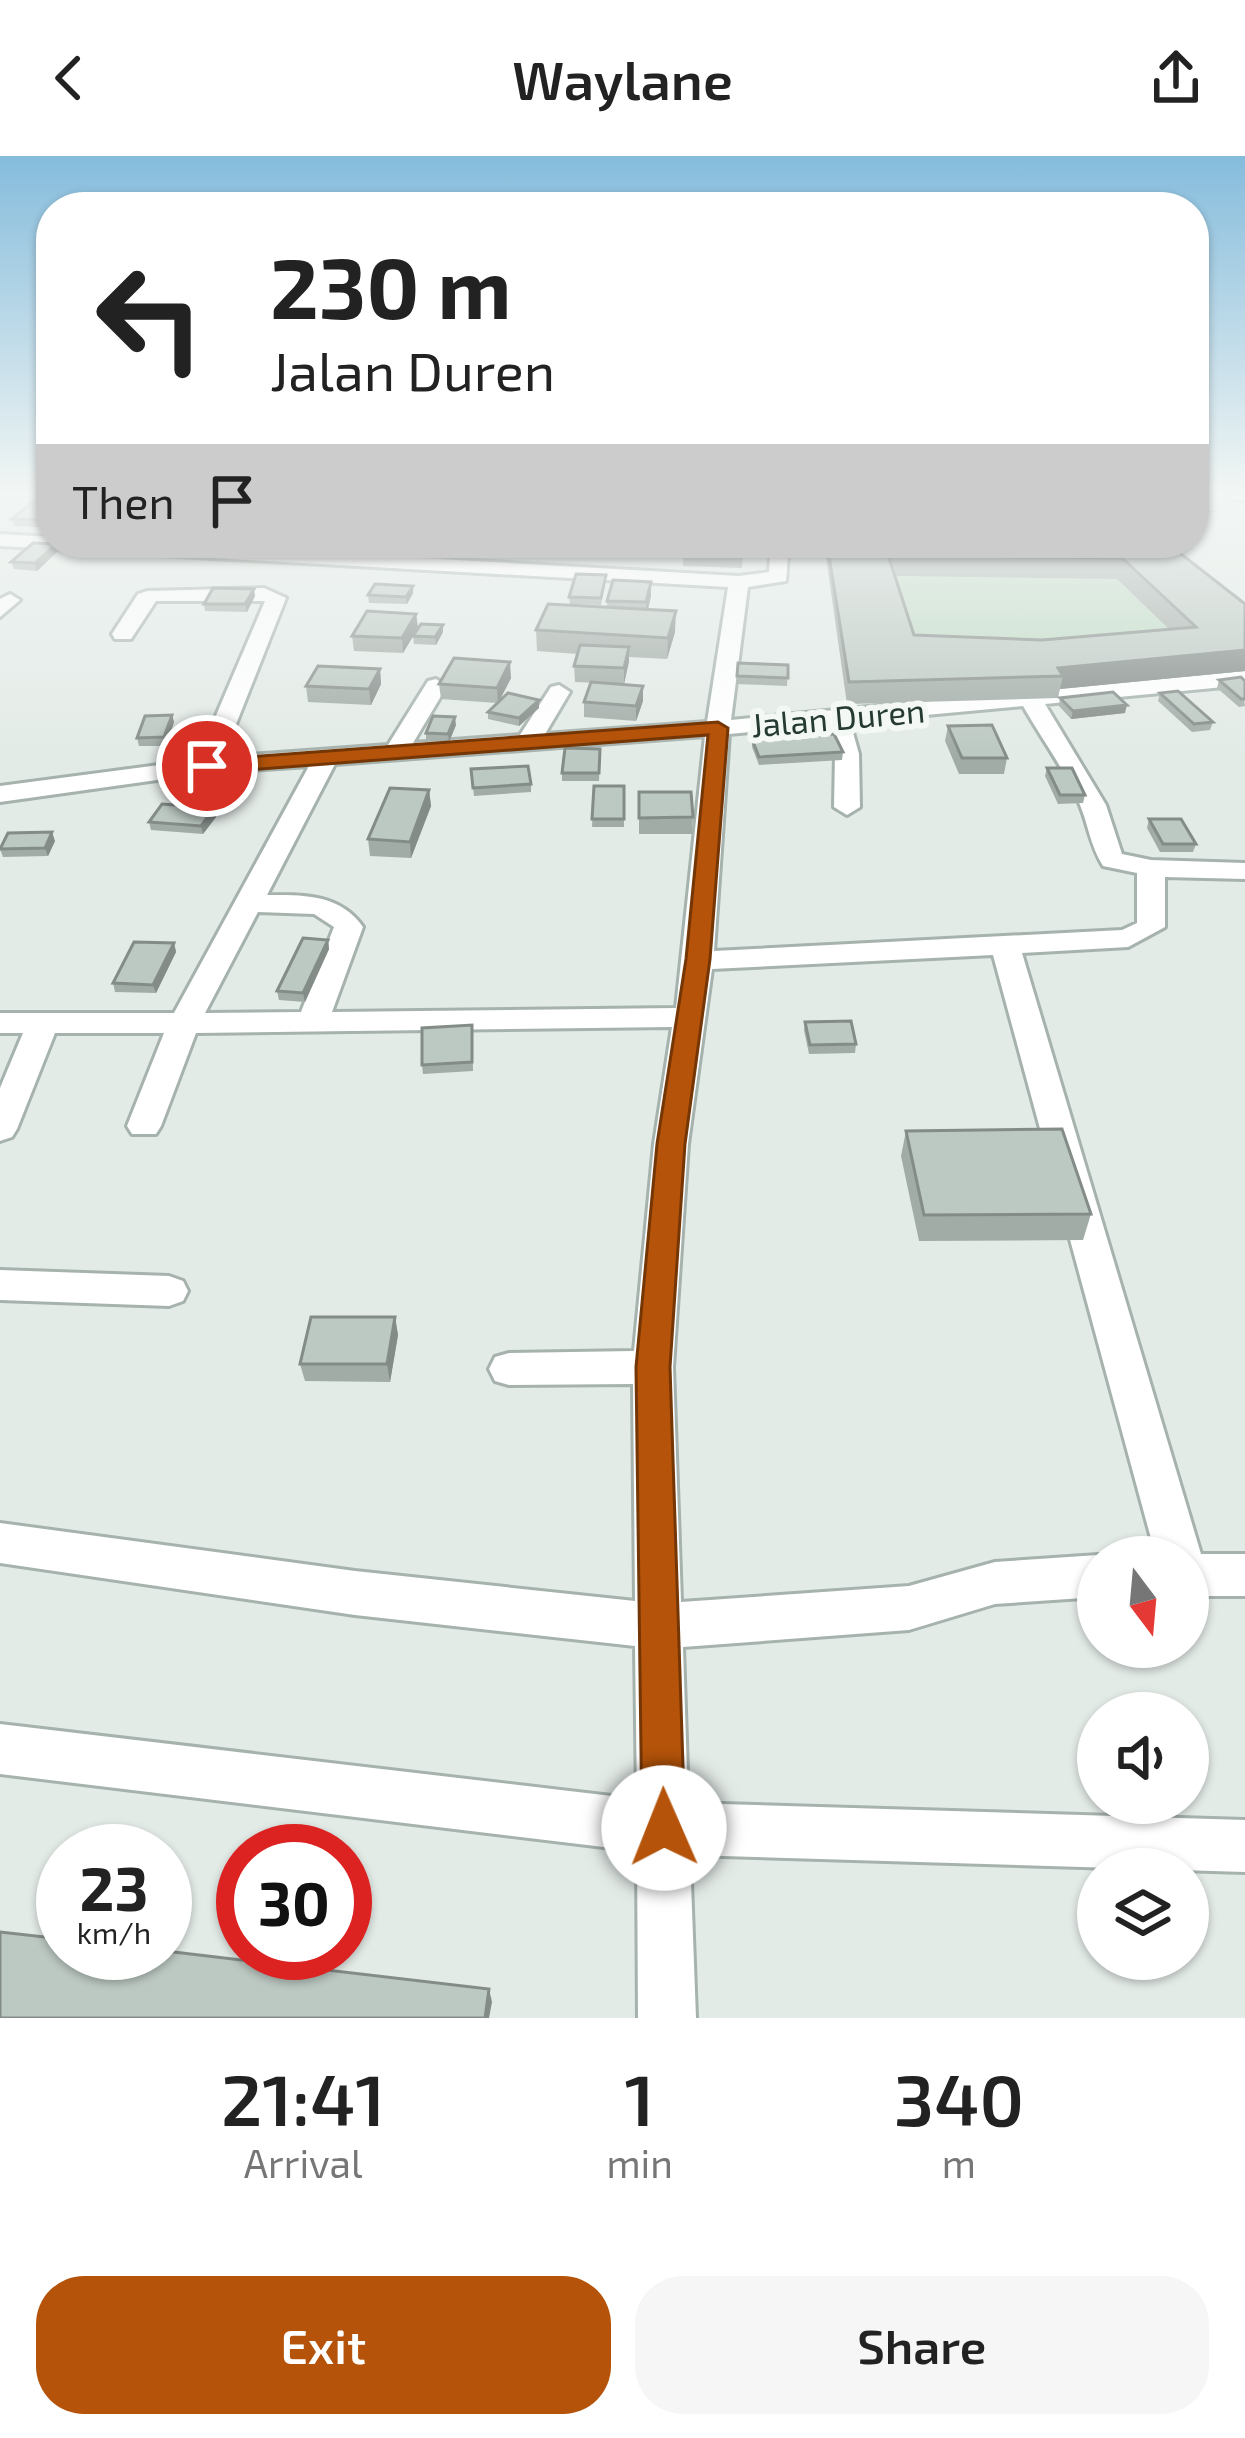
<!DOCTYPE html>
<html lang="en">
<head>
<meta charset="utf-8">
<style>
  :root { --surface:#fff; --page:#f6f6f6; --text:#222; --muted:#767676; --accent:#b45309 }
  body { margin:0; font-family:"Exo 2",sans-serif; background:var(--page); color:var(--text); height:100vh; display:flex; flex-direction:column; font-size:45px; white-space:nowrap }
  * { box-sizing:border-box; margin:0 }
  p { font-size:39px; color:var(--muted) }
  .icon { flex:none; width:66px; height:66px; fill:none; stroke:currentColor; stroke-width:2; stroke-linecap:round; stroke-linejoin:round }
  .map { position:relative; height:1862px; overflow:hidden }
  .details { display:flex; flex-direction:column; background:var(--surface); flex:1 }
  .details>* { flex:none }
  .top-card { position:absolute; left:36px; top:36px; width:1173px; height:366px; border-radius:48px; box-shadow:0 3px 9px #0004; background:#fff; color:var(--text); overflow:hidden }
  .needle { width:78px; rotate:164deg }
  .tools { position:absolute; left:1077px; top:1380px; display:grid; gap:24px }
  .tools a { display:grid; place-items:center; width:132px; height:132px; border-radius:50%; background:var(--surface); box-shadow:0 3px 9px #0004; font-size:60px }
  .speed { position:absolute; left:36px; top:1668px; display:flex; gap:24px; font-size:60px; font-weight:700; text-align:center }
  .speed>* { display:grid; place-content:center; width:156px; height:156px; border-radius:50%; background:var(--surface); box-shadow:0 3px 9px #0004; line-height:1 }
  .speed small { font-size:30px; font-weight:400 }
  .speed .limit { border:18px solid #d22; background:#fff; color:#111 }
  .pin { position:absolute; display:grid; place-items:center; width:102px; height:102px; color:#fff; margin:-51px; border:6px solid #fff; border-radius:50%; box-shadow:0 3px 12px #0007 }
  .me { position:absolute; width:132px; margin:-66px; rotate:359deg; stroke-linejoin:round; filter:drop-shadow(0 0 9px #0008) }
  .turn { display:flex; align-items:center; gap:42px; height:252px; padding:0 36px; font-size:54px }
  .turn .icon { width:156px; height:156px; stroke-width:2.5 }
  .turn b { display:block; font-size:84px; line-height:102px }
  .then { display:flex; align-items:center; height:114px; padding:0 36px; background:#0003; gap:24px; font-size:45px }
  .eta { display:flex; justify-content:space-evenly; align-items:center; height:204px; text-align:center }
  .eta b { font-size:72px; font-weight:600; line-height:84px }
  .cta { display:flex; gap:24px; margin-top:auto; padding:24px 36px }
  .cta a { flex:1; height:138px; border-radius:48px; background:var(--accent); color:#fff; font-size:48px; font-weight:600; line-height:138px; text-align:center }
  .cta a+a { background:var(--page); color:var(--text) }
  header { display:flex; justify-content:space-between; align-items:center; height:156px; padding:0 36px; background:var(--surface); font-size:54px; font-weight:600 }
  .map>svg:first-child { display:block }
</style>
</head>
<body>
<header><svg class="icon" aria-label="back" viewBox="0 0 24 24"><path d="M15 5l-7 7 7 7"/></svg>Waylane<svg class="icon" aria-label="share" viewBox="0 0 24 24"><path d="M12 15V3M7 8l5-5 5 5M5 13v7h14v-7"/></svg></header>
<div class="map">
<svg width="1245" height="1862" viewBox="0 0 1245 1862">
  <rect width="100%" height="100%" fill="#e3ebe7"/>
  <polygon fill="#bfd9c3" points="885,420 1117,423 1190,492 911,501"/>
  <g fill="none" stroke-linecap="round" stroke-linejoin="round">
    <g stroke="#a6b2ad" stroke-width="6">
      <g id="street">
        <polygon points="1230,339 1245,339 1245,344 1233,343"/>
        <path d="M0,378L51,381V387H154L739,420L769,416L771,387H789L786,425L748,431L731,564L1245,515V529L1045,548L1106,649L1122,698L1151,704L1245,707V723L1165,721V771L1128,791L1022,797L1201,1398H1245V1440H1188V1401H1156L993,799L712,813L688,988L673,1211L681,1446L909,1430L995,1406L1098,1399L1103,1401H1098V1441L995,1448L909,1474L683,1491L688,1647L1245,1664V1716L690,1699L696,1862H638L637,1695L0,1618V1568L637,1643L635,1490L355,1459L0,1407V1367L355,1415L635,1445L633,1228L509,1229L495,1225L489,1213L495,1201L509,1197L634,1195L654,988L672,871L196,877L161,970L156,978H132L127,970L164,877H55L17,973L12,981L0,985V932L23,877H0V857H174L309,610L207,617L0,646V630L197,604L265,445H156L131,483H115L112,478L138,438L147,435L264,432L286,442L223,601L388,589L428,525L436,523L447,530L413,587L520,579L551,531L559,529L570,536L545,578L707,566L728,431L0,390ZM1023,550C1041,582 1066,615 1080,649C1089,671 1090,689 1103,710L1137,717V767L1122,774L714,795L729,578L827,569L835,598L834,651L847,659L860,651L859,598L850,566ZM705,580L676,852L332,856L363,771C340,738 304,739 267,739L335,608ZM258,756L314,758L334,771L301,856L205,857Z"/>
        <polygon points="10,438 20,444 0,461 0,443"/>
        <polygon points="0,1114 169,1120 183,1125 188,1135 183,1145 169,1150 0,1144"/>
      </g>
    </g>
    <use href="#street" fill="#fff" fill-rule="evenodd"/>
  </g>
  <g fill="#a2aca7" fill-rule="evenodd">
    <polygon points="35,344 39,371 14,370 12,363"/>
    <polygon points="684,387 743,398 742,412 683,410"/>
    <path d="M824,387H1183L1174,392L1245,448V515L1060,533L1058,542L847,548ZM895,420L1117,423L1169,473L1042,484L914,479Z"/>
    <polygon points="56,388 58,395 37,415 14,413 11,406"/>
    <polygon points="606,419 601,449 570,448 569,441"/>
    <polygon points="413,430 413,437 407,448 369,447 368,439"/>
    <polygon points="255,440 247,456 205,455 204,448"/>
    <polygon points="651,440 648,453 675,476 667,503 629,501 624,528 575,526 574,510 578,498 537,495 536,474 607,451 607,445"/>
    <polygon points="416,458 418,472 403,497 354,495 352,480"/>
    <polygon points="443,476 436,489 414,488 413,480"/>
    <polygon points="738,507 788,509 787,530 736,528"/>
    <polygon points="380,513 381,528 371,549 308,546 306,530"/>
    <polygon points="1241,521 1245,550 1239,551 1217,532 1219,524"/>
    <polygon points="511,522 499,546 539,552 519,570 488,563 488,556 497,547 441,543 439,528"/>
    <polygon points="643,530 643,545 636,565 584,561 584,546"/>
    <polygon points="1160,537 1213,566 1210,574 1192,576 1158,545"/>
    <polygon points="1060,542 1125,557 1071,563 1059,550"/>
    <polygon points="172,559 174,566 166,590 139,590 137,582"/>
    <polygon points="456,569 449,586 426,585 426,577"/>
    <polygon points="948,570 1007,602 1004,618 959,618 945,585"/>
    <polygon points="752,583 843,596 842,604 759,609 752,591"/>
    <polygon points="600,593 599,625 562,625 562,617"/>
    <polygon points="1047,612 1085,639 1083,647 1058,648 1045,620"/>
    <polygon points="471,613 531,628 531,636 474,640"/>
    <polygon points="594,630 624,630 624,671 592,671"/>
    <polygon points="429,634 431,650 411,702 370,700 368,683"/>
    <polygon points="639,636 693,661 692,678 639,678"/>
    <polygon points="214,652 216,661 203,678 151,674 149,666"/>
    <polygon points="1149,663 1196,688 1193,696 1160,696 1147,672"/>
    <polygon points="55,685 48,700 3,701 0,693"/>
    <polygon points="328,784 329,793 305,846 279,844 277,835"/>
    <polygon points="174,787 176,796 156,837 115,836 113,827"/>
    <polygon points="805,866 856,888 855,897 809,898 804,874"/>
    <polygon points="472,869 473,915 423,918 422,909"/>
    <polygon points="906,975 1091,1058 1083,1084 919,1085 901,1000"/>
    <polygon points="395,1161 398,1179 390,1226 305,1225 300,1208"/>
  </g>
  <g fill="#848c88">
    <polygon points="51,352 51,361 39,371 37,364"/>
    <polygon points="1209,356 1204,375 1194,381 1194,364"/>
    <polygon points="56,388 58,395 37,415 35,407"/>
    <polygon points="651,426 651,440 646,461 646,446"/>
    <polygon points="413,430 413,437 407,448 406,441"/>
    <polygon points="254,433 255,440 247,456 245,448"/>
    <polygon points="676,455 675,476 667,503 668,482"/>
    <polygon points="416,458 418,472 403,497 402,482"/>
    <polygon points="443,469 443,476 436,489 435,481"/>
    <polygon points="629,491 629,506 624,528 624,512"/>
    <polygon points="1245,494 1245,515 1060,533 1063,520 1058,512"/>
    <polygon points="510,506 511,522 498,547 497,532"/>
    <polygon points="380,513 381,528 371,549 369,533"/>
    <polygon points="643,530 643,545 636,565 636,550"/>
    <polygon points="539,544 539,552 519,570 519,562"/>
    <polygon points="1127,549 1125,557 1071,563 1073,555"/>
    <polygon points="172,559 174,566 166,590 164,581"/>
    <polygon points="455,561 456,569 449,586 448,578"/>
    <polygon points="429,634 431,650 411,702 410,686"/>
    <polygon points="214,652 216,661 203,678 201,670"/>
    <polygon points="52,676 55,685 48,700 45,692"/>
    <polygon points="328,784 329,793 305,846 303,837"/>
    <polygon points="174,787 176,796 156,837 153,829"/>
    <polygon points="395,1161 398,1179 390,1226 387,1208"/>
    <polygon points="489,1833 492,1846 489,1862 485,1862"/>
  </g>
  <g fill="#bcc8c2" stroke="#848c88" stroke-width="3" fill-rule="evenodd">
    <polygon points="35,344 51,345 51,352 37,364 12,363"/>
    <polygon points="1194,352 1209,356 1194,364"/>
    <polygon points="33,387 56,388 35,407 11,406"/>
    <polygon points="684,387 743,387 743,398 683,397"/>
    <path d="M827,387H1167L1245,448V494L1058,512L1063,520L849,526ZM888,399L1122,402L1196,471L1042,484L914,479Z"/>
    <polygon points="576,418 606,419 601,442 569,441"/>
    <polygon points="613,424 651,426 646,446 607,445"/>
    <polygon points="375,428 413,430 406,441 368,439"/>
    <polygon points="213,432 254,433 245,448 204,448"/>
    <polygon points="548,448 676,455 668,482 536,474"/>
    <polygon points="367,455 416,458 402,482 352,480"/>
    <polygon points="421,468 443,469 435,481 413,480"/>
    <polygon points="580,489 629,491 624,512 574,510"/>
    <polygon points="454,502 510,506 497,532 439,528"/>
    <polygon points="738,507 788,509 788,522 737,520"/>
    <polygon points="318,510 380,513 369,533 306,530"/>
    <polygon points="1241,521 1245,525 1245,543 1241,543 1219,524"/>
    <polygon points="591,526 643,530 636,550 584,546"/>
    <polygon points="1178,535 1213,566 1194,568 1160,537"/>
    <polygon points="1113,536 1127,549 1073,555 1060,542"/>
    <polygon points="508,537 539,544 519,562 488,556"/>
    <polygon points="172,559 164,581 137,582 145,560"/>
    <polygon points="433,560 455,561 448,578 426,577"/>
    <polygon points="992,569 1007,602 962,602 948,570"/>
    <polygon points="834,578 843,596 759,601 752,583"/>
    <polygon points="565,592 600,593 599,617 562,617"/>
    <polygon points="528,610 531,628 473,632 471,613"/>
    <polygon points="1047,612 1072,612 1085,639 1060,639"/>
    <polygon points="594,630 624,630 624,663 592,663"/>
    <polygon points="390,632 429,634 410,686 368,683"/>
    <polygon points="639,636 691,636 693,661 639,662"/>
    <polygon points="162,648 214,652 201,670 149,666"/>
    <polygon points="1149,663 1181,663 1196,688 1163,688"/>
    <polygon points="52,676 45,692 0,693 8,677"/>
    <polygon points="303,782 328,784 303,837 277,835"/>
    <polygon points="134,786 174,787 153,829 113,827"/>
    <polygon points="851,865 856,888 810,889 805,866"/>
    <polygon points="472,869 472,906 422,909 422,872"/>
    <polygon points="1062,973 1091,1058 924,1059 906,975"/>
    <polygon points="311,1161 395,1161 387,1208 300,1208"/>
    <polygon points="0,1776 63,1783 63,1797 165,1797 165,1795 489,1833 485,1862 0,1862"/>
  </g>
  <linearGradient id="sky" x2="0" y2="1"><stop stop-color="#85bcdc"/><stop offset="0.56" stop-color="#f2f6f4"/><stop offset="1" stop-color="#f2f6f4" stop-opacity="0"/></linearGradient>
  <rect width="1245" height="600" fill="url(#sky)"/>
  <polygon fill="#b45309" stroke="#753606" stroke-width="3" points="718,566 728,572 710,803 685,988 670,1211 685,1672 679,1687 664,1694 648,1687 642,1672 636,1211 657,988 686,803 708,579 207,617 197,610 207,604"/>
  <g text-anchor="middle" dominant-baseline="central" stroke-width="12" stroke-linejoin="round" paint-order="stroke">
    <g font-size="33" fill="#253a32" stroke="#f3f8f5">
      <text transform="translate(838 561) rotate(-5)">Jalan Duren</text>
    </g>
  </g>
</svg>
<div class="tools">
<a><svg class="needle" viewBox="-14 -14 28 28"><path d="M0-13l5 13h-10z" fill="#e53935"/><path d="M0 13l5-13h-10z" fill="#767676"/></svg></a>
<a><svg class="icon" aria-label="sound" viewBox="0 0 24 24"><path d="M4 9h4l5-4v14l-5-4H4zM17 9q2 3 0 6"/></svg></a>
<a><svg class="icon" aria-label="layers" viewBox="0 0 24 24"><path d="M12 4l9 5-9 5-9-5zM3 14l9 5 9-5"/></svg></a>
</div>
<div class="speed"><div>23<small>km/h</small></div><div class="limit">30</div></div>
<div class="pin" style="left:207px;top:610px;background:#d93025"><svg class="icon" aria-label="arrive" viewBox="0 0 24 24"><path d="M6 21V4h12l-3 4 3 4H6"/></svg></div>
<svg class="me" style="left:664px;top:1672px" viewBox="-20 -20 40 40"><circle r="19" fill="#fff"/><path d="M0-13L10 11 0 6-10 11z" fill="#b45309"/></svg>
<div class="top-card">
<div class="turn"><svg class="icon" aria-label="left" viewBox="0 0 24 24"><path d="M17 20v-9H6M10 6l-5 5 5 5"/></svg><div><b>230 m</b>Jalan Duren</div></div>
<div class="then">Then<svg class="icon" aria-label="arrive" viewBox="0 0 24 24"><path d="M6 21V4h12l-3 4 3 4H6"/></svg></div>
</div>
</div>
<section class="details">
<div class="eta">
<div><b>21:41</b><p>Arrival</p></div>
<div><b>1</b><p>min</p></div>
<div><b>340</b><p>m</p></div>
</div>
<div class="cta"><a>Exit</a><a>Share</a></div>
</section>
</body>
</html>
